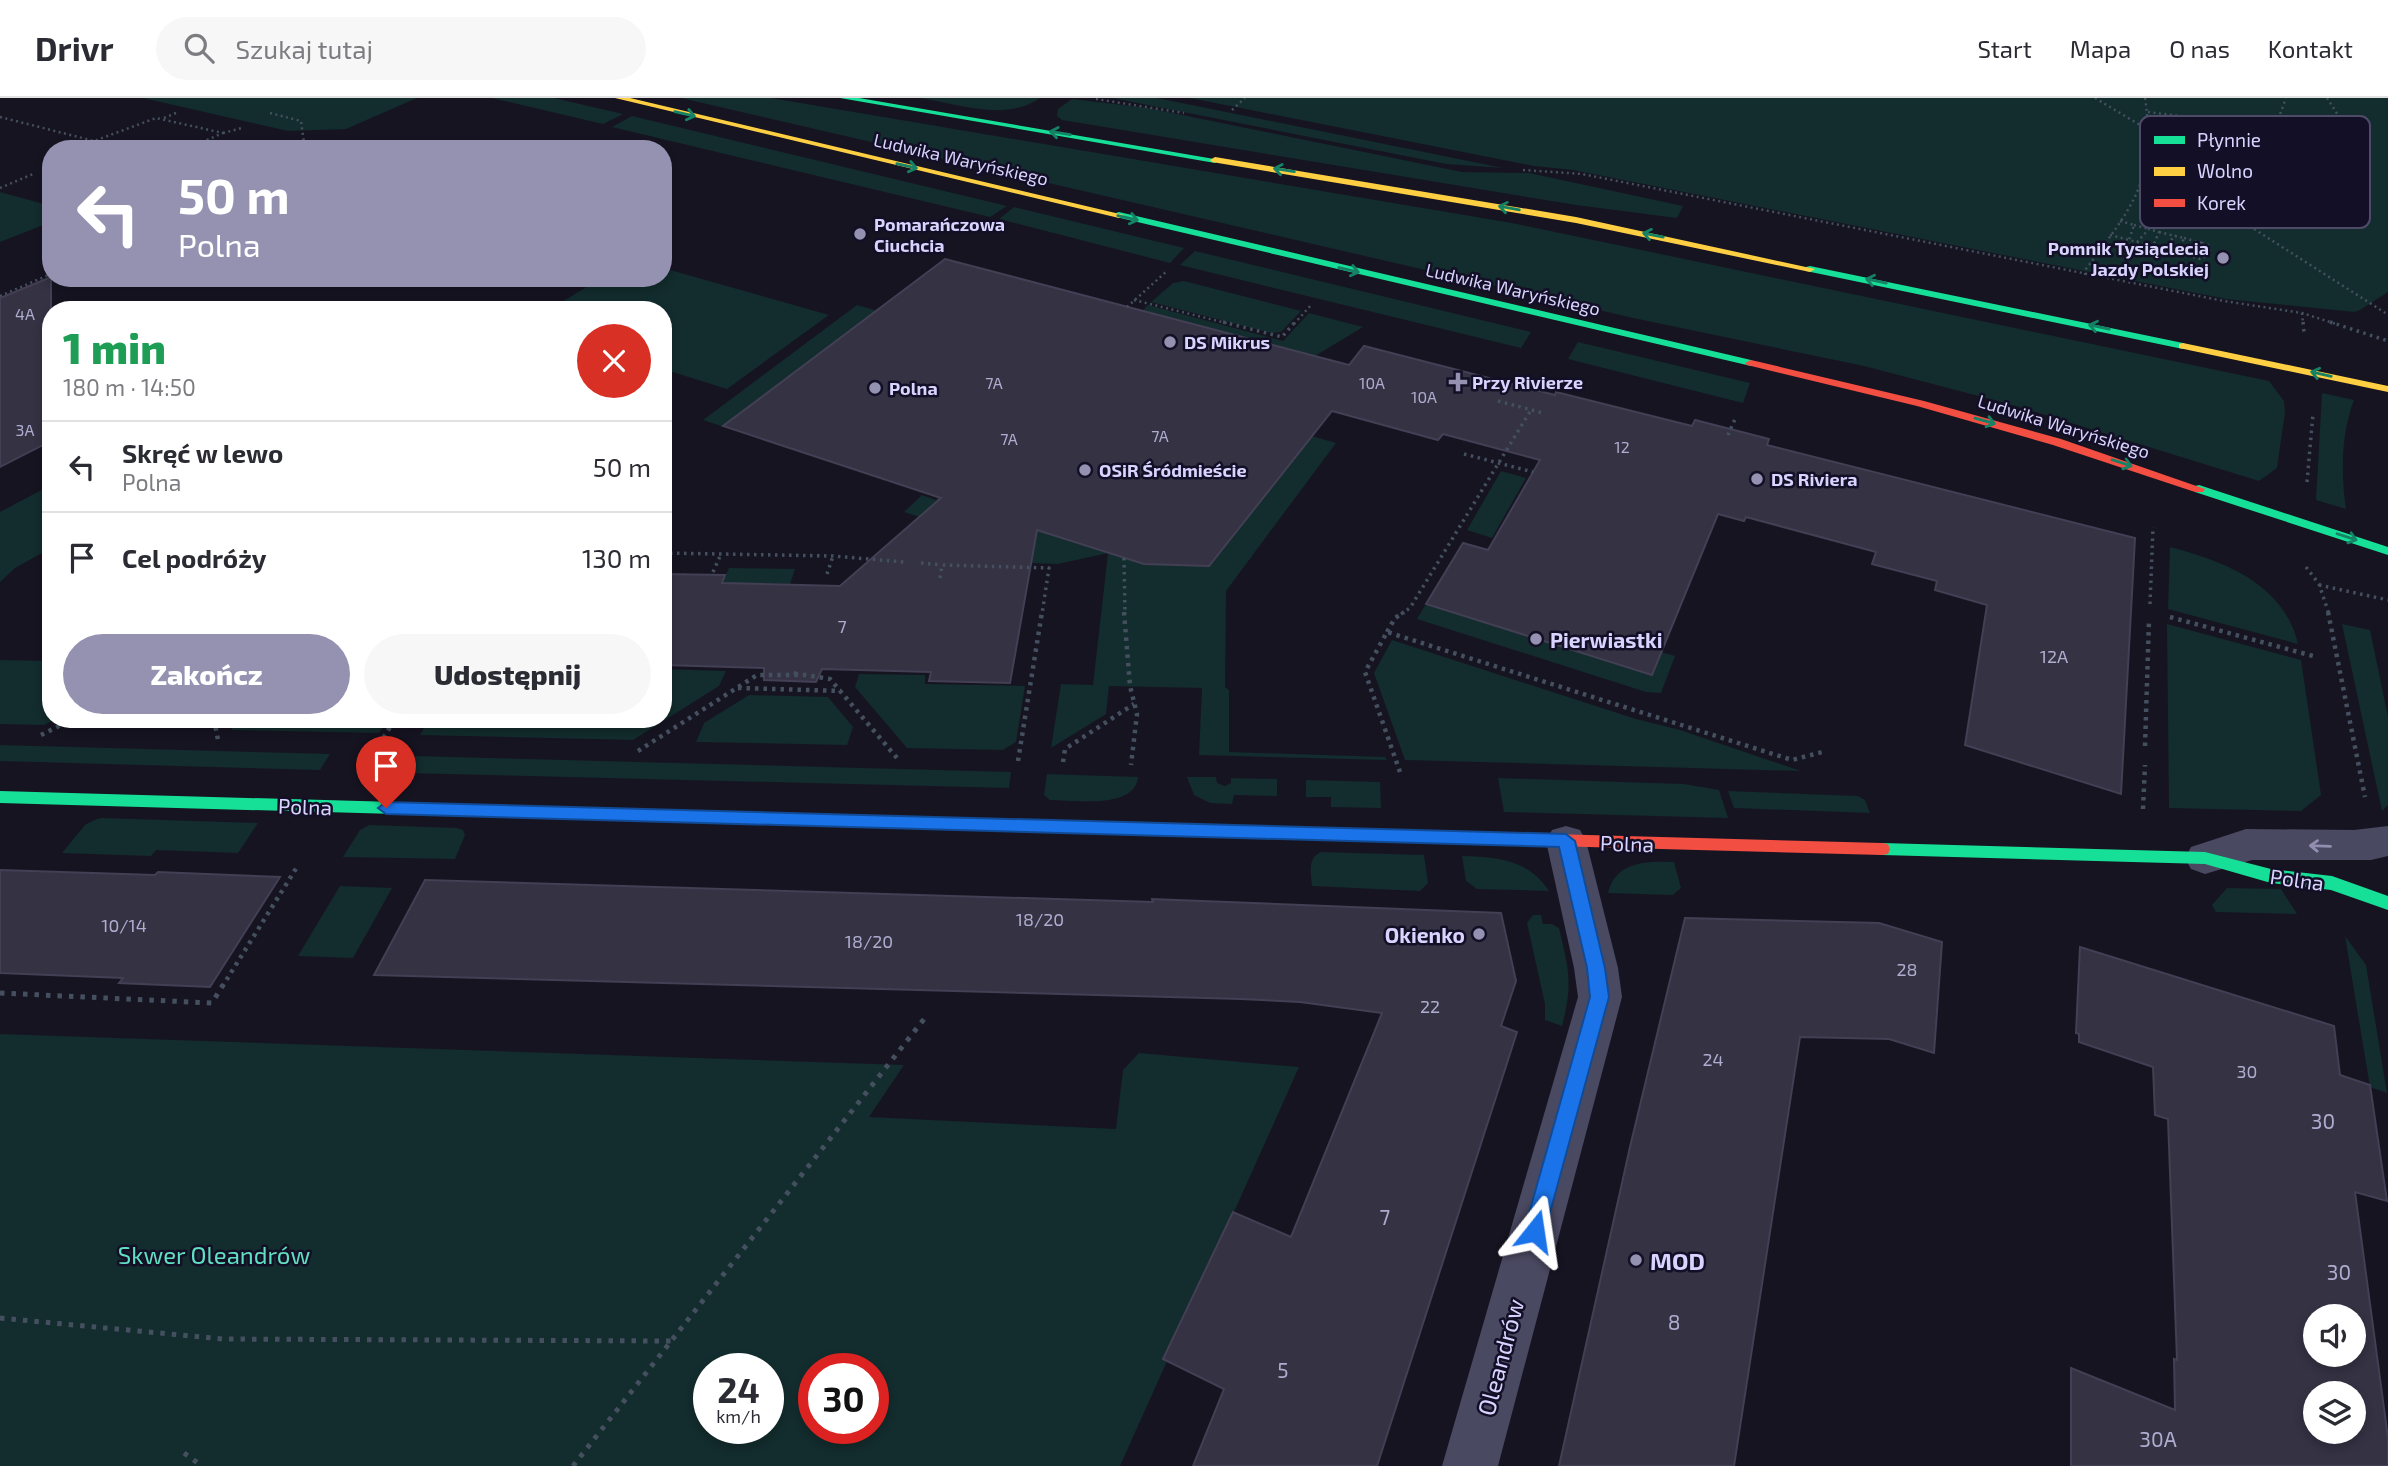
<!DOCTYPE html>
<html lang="pl">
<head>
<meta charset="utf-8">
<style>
  :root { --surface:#fff; --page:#f7f7f7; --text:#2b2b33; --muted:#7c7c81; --line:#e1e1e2; --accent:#9591b1 }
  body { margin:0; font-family:"Exo 2",sans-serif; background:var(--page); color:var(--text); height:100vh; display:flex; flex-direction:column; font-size:26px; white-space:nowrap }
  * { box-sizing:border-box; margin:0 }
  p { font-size:23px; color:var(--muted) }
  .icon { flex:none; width:38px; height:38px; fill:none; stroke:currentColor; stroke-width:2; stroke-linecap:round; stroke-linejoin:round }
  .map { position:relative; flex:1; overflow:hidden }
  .drawer { position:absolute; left:42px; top:203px; width:630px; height:427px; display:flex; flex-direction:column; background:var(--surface); border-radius:28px; box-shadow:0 4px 10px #0003 }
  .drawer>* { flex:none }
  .guide { position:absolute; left:42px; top:42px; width:630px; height:147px; border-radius:28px; box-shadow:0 4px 10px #0003; background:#9591b1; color:#fff; overflow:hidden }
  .tools { position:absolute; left:2303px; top:1206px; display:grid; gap:14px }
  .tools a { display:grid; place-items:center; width:63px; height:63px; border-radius:50%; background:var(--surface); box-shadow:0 4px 10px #0003; font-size:35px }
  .speed { position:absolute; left:693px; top:1255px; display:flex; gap:14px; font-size:35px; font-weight:700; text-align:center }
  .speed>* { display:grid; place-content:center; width:91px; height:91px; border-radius:50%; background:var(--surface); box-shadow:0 4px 10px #0003; line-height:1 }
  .speed small { font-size:18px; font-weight:400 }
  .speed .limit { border:10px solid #d22; background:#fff; color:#111 }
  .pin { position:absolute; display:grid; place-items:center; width:60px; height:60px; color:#fff; margin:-72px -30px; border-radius:50% 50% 50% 0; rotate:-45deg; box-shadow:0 0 7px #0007 }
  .pin .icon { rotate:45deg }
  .me { position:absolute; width:77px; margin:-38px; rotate:15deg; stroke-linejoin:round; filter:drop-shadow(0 0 5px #0008) }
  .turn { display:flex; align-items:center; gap:24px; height:147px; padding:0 21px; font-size:32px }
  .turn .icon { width:91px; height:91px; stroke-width:2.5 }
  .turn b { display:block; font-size:49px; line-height:60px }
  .round { display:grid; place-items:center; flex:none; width:74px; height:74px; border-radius:37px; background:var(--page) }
  .overview { display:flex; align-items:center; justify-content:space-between; height:119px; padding:0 21px }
  h1 { font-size:42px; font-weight:800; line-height:52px; color:#1e9e55 }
  .cta { display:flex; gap:14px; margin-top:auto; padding:14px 21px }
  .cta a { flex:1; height:80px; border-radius:42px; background:var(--accent); color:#fff; font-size:28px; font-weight:800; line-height:80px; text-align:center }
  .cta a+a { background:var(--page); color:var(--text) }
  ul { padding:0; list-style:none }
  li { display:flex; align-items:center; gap:21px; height:91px; padding:0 21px; border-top:2px solid var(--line) }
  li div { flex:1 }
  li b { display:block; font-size:26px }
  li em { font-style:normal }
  header { display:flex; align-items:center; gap:42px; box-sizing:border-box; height:98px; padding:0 35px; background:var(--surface); border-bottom:2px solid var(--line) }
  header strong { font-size:33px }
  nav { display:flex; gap:38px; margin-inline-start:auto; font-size:24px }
  .search { width:490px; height:63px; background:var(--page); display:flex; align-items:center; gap:18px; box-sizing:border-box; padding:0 24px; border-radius:38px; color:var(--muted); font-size:26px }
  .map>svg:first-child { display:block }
</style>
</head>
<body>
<header>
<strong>Drivr</strong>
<div class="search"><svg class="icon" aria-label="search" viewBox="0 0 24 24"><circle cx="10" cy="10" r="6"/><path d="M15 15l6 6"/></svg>Szukaj tutaj</div>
<nav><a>Start</a><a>Mapa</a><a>O nas</a><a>Kontakt</a></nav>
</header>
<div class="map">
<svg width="2388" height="1368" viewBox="0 0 2388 1368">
  <rect width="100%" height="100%" fill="#161421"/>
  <g fill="#132c2d" fill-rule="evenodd">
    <polygon points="143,0 417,0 346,31 288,33"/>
    <polygon points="492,0 554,0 623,16 603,26"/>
    <polygon points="681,0 771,0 1512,125 2269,283 2284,303 2285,314 2277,370 2259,383 2009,306 1864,268 1633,220"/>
    <path d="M920,0H1040C1006,24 958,6 920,0Z"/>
    <polygon points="1112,0 1157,0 1503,70 1446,66"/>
    <polygon points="1190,0 2388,0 2388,194 2360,212 2354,214 2226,201 1573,72 1534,68"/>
    <polygon points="1072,1 1148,10 1462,74 1529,75 1683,108 1677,120 1576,107 1062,22 1057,18 1058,11"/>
    <polygon points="632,18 1007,108 990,119 612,29"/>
    <polygon points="0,94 51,108 51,124 0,144"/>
    <polygon points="1014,109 1184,150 1170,165 999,121"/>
    <polygon points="1195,153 1531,234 1521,250 1180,167"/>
    <polygon points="663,170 829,217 727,291 663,271 663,212 549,212 601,180 663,180"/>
    <polygon points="1184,183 1301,213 1281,234 1271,235 1151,204 1173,185"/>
    <polygon points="857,207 1336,345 1226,493 1225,589 1229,592 1229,654 1385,659 1387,662 1199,657 1202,590 1109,588 1106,616 1051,650 1061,586 1093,587 1108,455 1058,466 954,462 942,426 904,414 922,397 936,402 938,399 703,322"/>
    <polygon points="1148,207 1283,243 1309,215 1363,229 1315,258 1142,213"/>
    <polygon points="1578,244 1750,285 1743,305 1568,261"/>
    <path d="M2322,295L2354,302C2341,337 2341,374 2346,411L2316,402Z"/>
    <polygon points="1501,373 1526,380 1492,440 1467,432"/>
    <polygon points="51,387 51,450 15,470 0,484 0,414"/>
    <path d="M2170,449C2224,463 2284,486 2298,546L2168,511Z"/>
    <polygon points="729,470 795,471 790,486 722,485"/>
    <polygon points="1426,506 1652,577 1661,554 1675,558 1661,595 1646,594 1417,521"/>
    <polygon points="2167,526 2301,562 2321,697 2301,713 2169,710"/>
    <polygon points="2342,526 2370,532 2388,619 2388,707 2382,713"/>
    <polygon points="1392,542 1636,621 1680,632 1801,673 1405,662 1374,575"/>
    <polygon points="0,562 51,563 51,621 56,621 44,627 0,626"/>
    <polygon points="663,571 726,573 719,588 633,642 420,637 429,621 663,621"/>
    <polygon points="859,576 925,577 925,586 1025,588 1016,644 1003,652 907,650 855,589"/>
    <polygon points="749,597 828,599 853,629 847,647 696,644 704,625"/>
    <polygon points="99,621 190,621 182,630 93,628"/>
    <polygon points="230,621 389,621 379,635 232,632"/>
    <polygon points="0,647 330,656 320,672 0,663"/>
    <polygon points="415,658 1011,674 1009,690 406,675"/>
    <path d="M1047,676L1138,679C1135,712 1073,702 1050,702L1044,697Z"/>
    <polygon points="1187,679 1216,679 1217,685 1225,688 1231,685 1231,680 1277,681 1277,698 1234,697 1232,706 1210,705 1194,697"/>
    <polygon points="1498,680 1684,686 1719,692 1728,720 1504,714"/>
    <polygon points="1306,682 1380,684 1381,710 1331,709 1331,699 1306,699"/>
    <polygon points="1728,693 1858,698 1865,702 1870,715 1734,710"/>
    <polygon points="97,721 102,720 258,725 238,755 156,752 151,758 62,755 85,727"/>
    <polygon points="369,727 457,730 463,732 465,737 455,761 343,759 360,732"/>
    <path d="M1321,754L1424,757L1428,785L1420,793L1312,788C1311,775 1307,760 1321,754Z"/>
    <path d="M1462,758C1497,759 1528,761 1549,793L1477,791L1466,783Z"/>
    <path d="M1674,764L1681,790L1673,797L1608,795C1615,763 1648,763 1674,764Z"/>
    <polygon points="340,788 392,790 353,860 298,858"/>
    <polygon points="2227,790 2281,791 2297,816 2216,814 2212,807"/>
    <path d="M1533,817H1541L1543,826H1552L1559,830C1569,872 1573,886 1562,928L1545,922V906L1527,825Z"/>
    <polygon points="2345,838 2366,867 2387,995 2370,989"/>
    <path d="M0,936L904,967L869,1019L1116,1031L1123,972L1139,955L1299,969L1120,1368H0ZM709,1270H768V1330H709ZM814,1270H873V1330H814Z"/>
  </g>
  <g fill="#343243" stroke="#433f54" stroke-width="2" fill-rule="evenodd">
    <polygon points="945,161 1349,267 1364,248 1555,297 1556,294 1692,328 1695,322 1769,341 1767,347 2135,440 2121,696 1965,647 1987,507 1935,492 1937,483 1872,466 1876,454 1746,419 1744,423 1718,416 1652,577 1426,506 1463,445 1488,452 1540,362 1443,336 1438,342 1332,313 1209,468 1144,466 1037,432 1010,585 929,583 931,574 822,571 816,584 764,582 764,570 663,567 663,476 725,477 722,485 840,488 941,400 723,328"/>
    <polygon points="51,179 51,343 0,369 0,200"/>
    <polygon points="0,772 155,777 158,774 280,779 210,889 119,885 123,880 0,875"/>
    <polygon points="425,782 1153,804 1152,801 1501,815 1516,883 1501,928 1517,934 1377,1368 1193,1368 1224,1291 1163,1261 1233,1114 1291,1139 1382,915 1300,904 1241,901 374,877"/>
    <polygon points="1685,820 1879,825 1942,844 1934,955 1889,941 1800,939 1734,1368 1559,1368 1630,1049"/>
    <path d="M2080,849L2334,928L2340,977L2370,987L2387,1103L2355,1094L2388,1340V1368H2071V1270L2175,1312L2174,1261L2177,1262L2168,1021L2155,1017L2153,969L2079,944V936L2076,935ZM2315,1218H2354V1256H2315ZM2315,1295H2354V1334H2315Z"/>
  </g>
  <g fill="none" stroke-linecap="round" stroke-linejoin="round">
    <g stroke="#44505f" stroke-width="2.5" stroke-dasharray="2 3.5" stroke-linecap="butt">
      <polyline points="2095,0 2150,33"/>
      <polyline points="2327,0 2340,20 2340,43"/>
      <polyline points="1096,1 1184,15"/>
      <polyline points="1232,12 1245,0"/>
      <polyline points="2148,14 2275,30 2286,0"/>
      <polyline points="270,15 301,23 304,45"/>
      <polyline points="0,19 94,43 156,20 223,35 186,51"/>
      <polyline points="164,20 176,15"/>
      <polyline points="223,35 242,30"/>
      <polyline points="1523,72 1582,76 2224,203 2302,215 2336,226"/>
      <polyline points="2145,82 2188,92 2204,99 2387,216"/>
      <polyline points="0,90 33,76"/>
      <polyline points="2120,123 2134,127 2129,142 2137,144 2149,131 2159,134 2153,148 2163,151 2175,138 2184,140 2178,155 2190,158"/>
      <polyline points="2134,127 2149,131"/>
      <polyline points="2159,134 2175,138"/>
      <polyline points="2110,137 2129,142"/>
      <polyline points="2184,140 2202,145"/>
      <polyline points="2137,144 2153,148"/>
      <polygon points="2202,145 2208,147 2211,156 2200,161 2190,158"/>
      <polyline points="2163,151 2178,155"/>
      <path d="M2085,177L2086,171C2133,108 2157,82 2145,0"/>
      <polyline points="0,198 51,176"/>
      <polyline points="1134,202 1230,226"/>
      <polyline points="1127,209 1167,173"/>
      <polyline points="2302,215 2303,226"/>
      <polyline points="1294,226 1311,207"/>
    </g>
    <g stroke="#44505f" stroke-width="3.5" stroke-dasharray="2.5 4.5" stroke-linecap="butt">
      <polyline points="1223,224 1282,239 1295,224"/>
      <polyline points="2303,224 2304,234"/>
      <polyline points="2330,224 2388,243"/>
      <polyline points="1498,303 1543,315"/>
      <polyline points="1728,337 1735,321"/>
      <polyline points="1464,356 1533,374"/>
      <polyline points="2307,384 2313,316"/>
      <polyline points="663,455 833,458 904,464"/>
      <polyline points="1124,460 1125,516"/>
      <polyline points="921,465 942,467"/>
      <polyline points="2306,469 2319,486 2329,516"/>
      <polyline points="713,474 721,456"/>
      <polyline points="827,476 833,458"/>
      <polyline points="940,480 942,467 1049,470 1042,516"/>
      <polyline points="2319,487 2388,502"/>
      <polyline points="2150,506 2153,429"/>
      <polyline points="1401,516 1410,510 1531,312"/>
    </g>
    <g stroke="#44505f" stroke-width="4.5" stroke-dasharray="3.5 5" stroke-linecap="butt">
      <polyline points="1124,514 1130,588 1137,616 1131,667"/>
      <polyline points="2328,514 2365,699"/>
      <polyline points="2170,519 2313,558"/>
      <polyline points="1387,534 1395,520 1404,514"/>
      <polyline points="795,577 799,570"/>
      <polyline points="738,590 841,593"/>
      <polyline points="214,621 218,642"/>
      <polyline points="41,637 73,621"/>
      <polyline points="379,647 395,621"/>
      <polyline points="2145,648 2149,522"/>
      <polyline points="638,653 757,577 806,577 830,581 897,660"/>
      <polyline points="1018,663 1042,514"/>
      <polyline points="1063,664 1065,651 1134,606"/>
      <polyline points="1400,674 1365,574 1387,534 1792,662 1826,653"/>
      <polyline points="2143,711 2145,667"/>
      <polyline points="222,889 297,769"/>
    </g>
    <g stroke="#44505f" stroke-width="5" stroke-dasharray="4.5 7" stroke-linecap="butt">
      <polyline points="0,895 212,905 223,887"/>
      <polyline points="0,1220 223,1241 671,1243"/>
      <polyline points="184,1355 202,1368"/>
      <polyline points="573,1368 928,916"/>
    </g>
    <g fill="#4a4962" fill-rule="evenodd">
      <polygon points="1566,728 1580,732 1586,743 1618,870 1622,899 1498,1368 1442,1368 1578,899 1574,870 1546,743 1552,732"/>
      <polygon points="2388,728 2388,758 2371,762 2252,762 2205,776 2191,771 2185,760 2191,749 2246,731 2354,732"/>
    </g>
    <g fill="#16e098" fill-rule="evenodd">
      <polygon points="840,0 859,0 1220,62 1215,65"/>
      <polygon points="1119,114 1751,262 1757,265 1751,268 1116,119 1116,115"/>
      <polygon points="1810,168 2183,245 2189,248 2183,251 1806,173 1806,169"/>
      <polygon points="2199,387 2388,449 2388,457 2195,394 2195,388"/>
      <polygon points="0,693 501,707 507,709 509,713 507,717 501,719 0,705"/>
      <polygon points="905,718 1518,735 1524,737 1526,741 1524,745 1518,747 905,730 899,728 897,724 899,720"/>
      <polygon points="1882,745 2205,754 2271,771 2332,778 2388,798 2388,812 2331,792 2271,785 2205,766 1882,757 1876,756 1874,751 1876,746"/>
    </g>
    <g fill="#ffcf43" fill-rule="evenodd">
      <polygon points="615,0 630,0 1124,117 1119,120"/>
      <polygon points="1215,59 1576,119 1815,171 1810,174 1576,125 1212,64 1210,62"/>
      <polygon points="2183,245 2388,288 2388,294 2179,250 2179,246"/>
      <polygon points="501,707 905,718 911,720 913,724 911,728 905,730 501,719 495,717 493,713 495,709"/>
    </g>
    <g fill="#f24e42" fill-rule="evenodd">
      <polygon points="1751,262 1924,303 2061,341 2205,391 2203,394 2195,394 2053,347 1917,308 1747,267 1745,265"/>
      <polygon points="1518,735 1882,745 1888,746 1890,751 1888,756 1882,757 1518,747 1512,745 1510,741 1512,737"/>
    </g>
  </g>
  <defs><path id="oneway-shaft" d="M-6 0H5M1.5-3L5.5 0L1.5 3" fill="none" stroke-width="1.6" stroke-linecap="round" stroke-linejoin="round" transform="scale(1.75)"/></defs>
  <g stroke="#158265">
    <use href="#oneway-shaft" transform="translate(685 16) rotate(13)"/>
    <use href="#oneway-shaft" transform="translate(1060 35) rotate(-171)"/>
    <use href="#oneway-shaft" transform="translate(907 68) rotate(13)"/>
    <use href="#oneway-shaft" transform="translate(1284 72) rotate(-171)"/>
    <use href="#oneway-shaft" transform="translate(1509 110) rotate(-170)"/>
    <use href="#oneway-shaft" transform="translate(1128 120) rotate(13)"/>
    <use href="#oneway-shaft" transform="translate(1653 137) rotate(-169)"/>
    <use href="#oneway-shaft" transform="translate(1349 172) rotate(13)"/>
    <use href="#oneway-shaft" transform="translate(1876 183) rotate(-168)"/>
    <use href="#oneway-shaft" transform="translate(2099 229) rotate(-168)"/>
    <use href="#oneway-shaft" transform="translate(2321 276) rotate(-167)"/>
    <use href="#oneway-shaft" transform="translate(1985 323) rotate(16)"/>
    <use href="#oneway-shaft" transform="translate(2122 365) rotate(18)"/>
    <use href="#oneway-shaft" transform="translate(2347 439) rotate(18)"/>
  </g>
  <use stroke="#928eb0" href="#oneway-shaft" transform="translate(2320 748) rotate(-178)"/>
  <polygon fill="#1a73e8" stroke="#114b97" stroke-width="2" points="386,704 1566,736 1575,743 1605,870 1609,899 1545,1133 1542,1140 1535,1143 1527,1140 1524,1133 1590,899 1587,870 1559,749 386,716 378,710"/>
  <g fill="#9591b1" stroke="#130f26" stroke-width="2.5">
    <circle cx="860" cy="136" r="7"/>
    <circle cx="2223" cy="160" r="7"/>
    <circle cx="1170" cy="244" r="7"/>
    <path d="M1454.5 273.5h7v7h7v7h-7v7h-7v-7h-7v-7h7z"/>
    <circle cx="875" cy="290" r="7"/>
    <circle cx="1085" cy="372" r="7"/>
    <circle cx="1757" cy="381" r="7"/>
    <circle cx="1536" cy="541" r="7"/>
    <circle cx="1479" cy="836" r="7"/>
    <circle cx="1636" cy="1162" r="7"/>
  </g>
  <g text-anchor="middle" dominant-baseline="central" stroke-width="5" stroke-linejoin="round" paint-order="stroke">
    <g font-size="16" fill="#b0acd0">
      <text x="25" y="215">4A</text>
      <text x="994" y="284">7A</text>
      <text x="1372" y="284">10A</text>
      <text x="1424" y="298">10A</text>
      <text x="25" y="331">3A</text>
      <text x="1160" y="337">7A</text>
      <text x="1009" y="340">7A</text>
      <text x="1622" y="348">12</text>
    </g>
    <g font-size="18" fill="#d9d4ff" stroke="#130f26">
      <text transform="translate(961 61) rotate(13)">Ludwika Waryńskiego</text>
      <text transform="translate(1513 191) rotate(13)">Ludwika Waryńskiego</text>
      <text transform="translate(2064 328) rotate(17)">Ludwika Waryńskiego</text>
    </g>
    <g font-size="18" font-weight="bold" fill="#d9d4ff" stroke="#130f26" text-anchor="start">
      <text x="874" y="126">Pomarańczowa<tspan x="874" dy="21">Ciuchcia</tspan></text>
      <text x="2209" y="150" text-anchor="end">Pomnik Tysiąclecia<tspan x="2209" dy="21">Jazdy Polskiej</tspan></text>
      <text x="1184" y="244">DS Mikrus</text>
      <text x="1472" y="284">Przy Rivierze</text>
      <text x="889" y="290">Polna</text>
      <text x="1099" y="372">OSiR Śródmieście</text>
      <text x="1771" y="381">DS Riviera</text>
    </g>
    <g font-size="18" fill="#b0acd0">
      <text x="842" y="528">7</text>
      <text x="2054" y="558">12A</text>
      <text x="1040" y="821">18/20</text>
      <text x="124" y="827">10/14</text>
      <text x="869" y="843">18/20</text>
      <text x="1907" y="871">28</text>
      <text x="1430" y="908">22</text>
      <text x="1713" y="961">24</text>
      <text x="2247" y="973">30</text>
    </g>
    <g font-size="21" font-weight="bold" fill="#d9d4ff" stroke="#130f26" text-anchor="start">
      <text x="1550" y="541">Pierwiastki</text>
      <text x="1465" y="836" text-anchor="end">Okienko</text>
    </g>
    <g font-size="21" fill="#d9d4ff" stroke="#130f26">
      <text transform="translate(305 708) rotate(2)">Polna</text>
      <text transform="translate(1627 745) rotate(2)">Polna</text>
      <text transform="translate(2297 781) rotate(8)">Polna</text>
    </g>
    <g font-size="21" fill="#b0acd0">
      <text x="2323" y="1022">30</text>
      <text x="1385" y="1118">7</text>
      <text x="2339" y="1173">30</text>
      <text x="1674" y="1223">8</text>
      <text x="1283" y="1271">5</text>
      <text x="2158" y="1340">30A</text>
    </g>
    <g font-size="24" fill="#5fe0c0" stroke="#130f26">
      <text x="214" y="1156">Skwer Oleandrów</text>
    </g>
    <g font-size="24" font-weight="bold" fill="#d9d4ff" stroke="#130f26" text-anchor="start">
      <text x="1650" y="1162">MOD</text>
    </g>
    <g font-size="24" fill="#d9d4ff" stroke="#130f26">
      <text transform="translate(1500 1259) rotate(-75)">Oleandrów</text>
    </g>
  </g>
  <rect x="2140" y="18" width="230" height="112" rx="10" fill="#130f26" stroke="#4e4a67" stroke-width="2"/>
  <rect x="2154" y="38" width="31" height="8" fill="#16e098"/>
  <rect x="2154" y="69" width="31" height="9" fill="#ffcf43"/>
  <rect x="2154" y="101" width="31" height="8" fill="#f24e42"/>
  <g font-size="19" fill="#d9d4ff">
    <text x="2197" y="49">Płynnie</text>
    <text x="2197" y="80">Wolno</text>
    <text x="2197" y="112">Korek</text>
  </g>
</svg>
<div class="tools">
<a><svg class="icon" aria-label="sound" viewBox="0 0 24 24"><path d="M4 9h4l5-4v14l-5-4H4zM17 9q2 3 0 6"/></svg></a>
<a><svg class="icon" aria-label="layers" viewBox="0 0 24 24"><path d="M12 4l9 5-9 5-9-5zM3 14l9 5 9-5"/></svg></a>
</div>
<div class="speed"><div>24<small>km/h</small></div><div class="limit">30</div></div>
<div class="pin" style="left:386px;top:710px;background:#d93025"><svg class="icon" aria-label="arrive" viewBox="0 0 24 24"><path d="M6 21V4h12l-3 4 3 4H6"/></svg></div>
<svg class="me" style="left:1535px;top:1133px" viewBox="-20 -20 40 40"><path d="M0-17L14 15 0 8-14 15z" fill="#1a73e8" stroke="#fff" stroke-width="4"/></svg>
<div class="guide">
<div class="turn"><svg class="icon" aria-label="left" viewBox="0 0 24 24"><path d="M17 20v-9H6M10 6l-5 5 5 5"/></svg><div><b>50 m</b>Polna</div></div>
</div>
<section class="drawer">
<div class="overview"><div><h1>1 min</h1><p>180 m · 14:50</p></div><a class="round" style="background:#d93025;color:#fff"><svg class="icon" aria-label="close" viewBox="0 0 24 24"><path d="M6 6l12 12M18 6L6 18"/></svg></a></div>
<ul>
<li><svg class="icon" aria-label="left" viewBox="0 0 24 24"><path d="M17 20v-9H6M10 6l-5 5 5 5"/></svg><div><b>Skręć w lewo</b><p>Polna</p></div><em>50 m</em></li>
<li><svg class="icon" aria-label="arrive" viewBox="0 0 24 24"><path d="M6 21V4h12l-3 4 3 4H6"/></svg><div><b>Cel podróży</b></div><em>130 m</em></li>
</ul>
<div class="cta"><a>Zakończ</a><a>Udostępnij</a></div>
</section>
</div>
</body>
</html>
